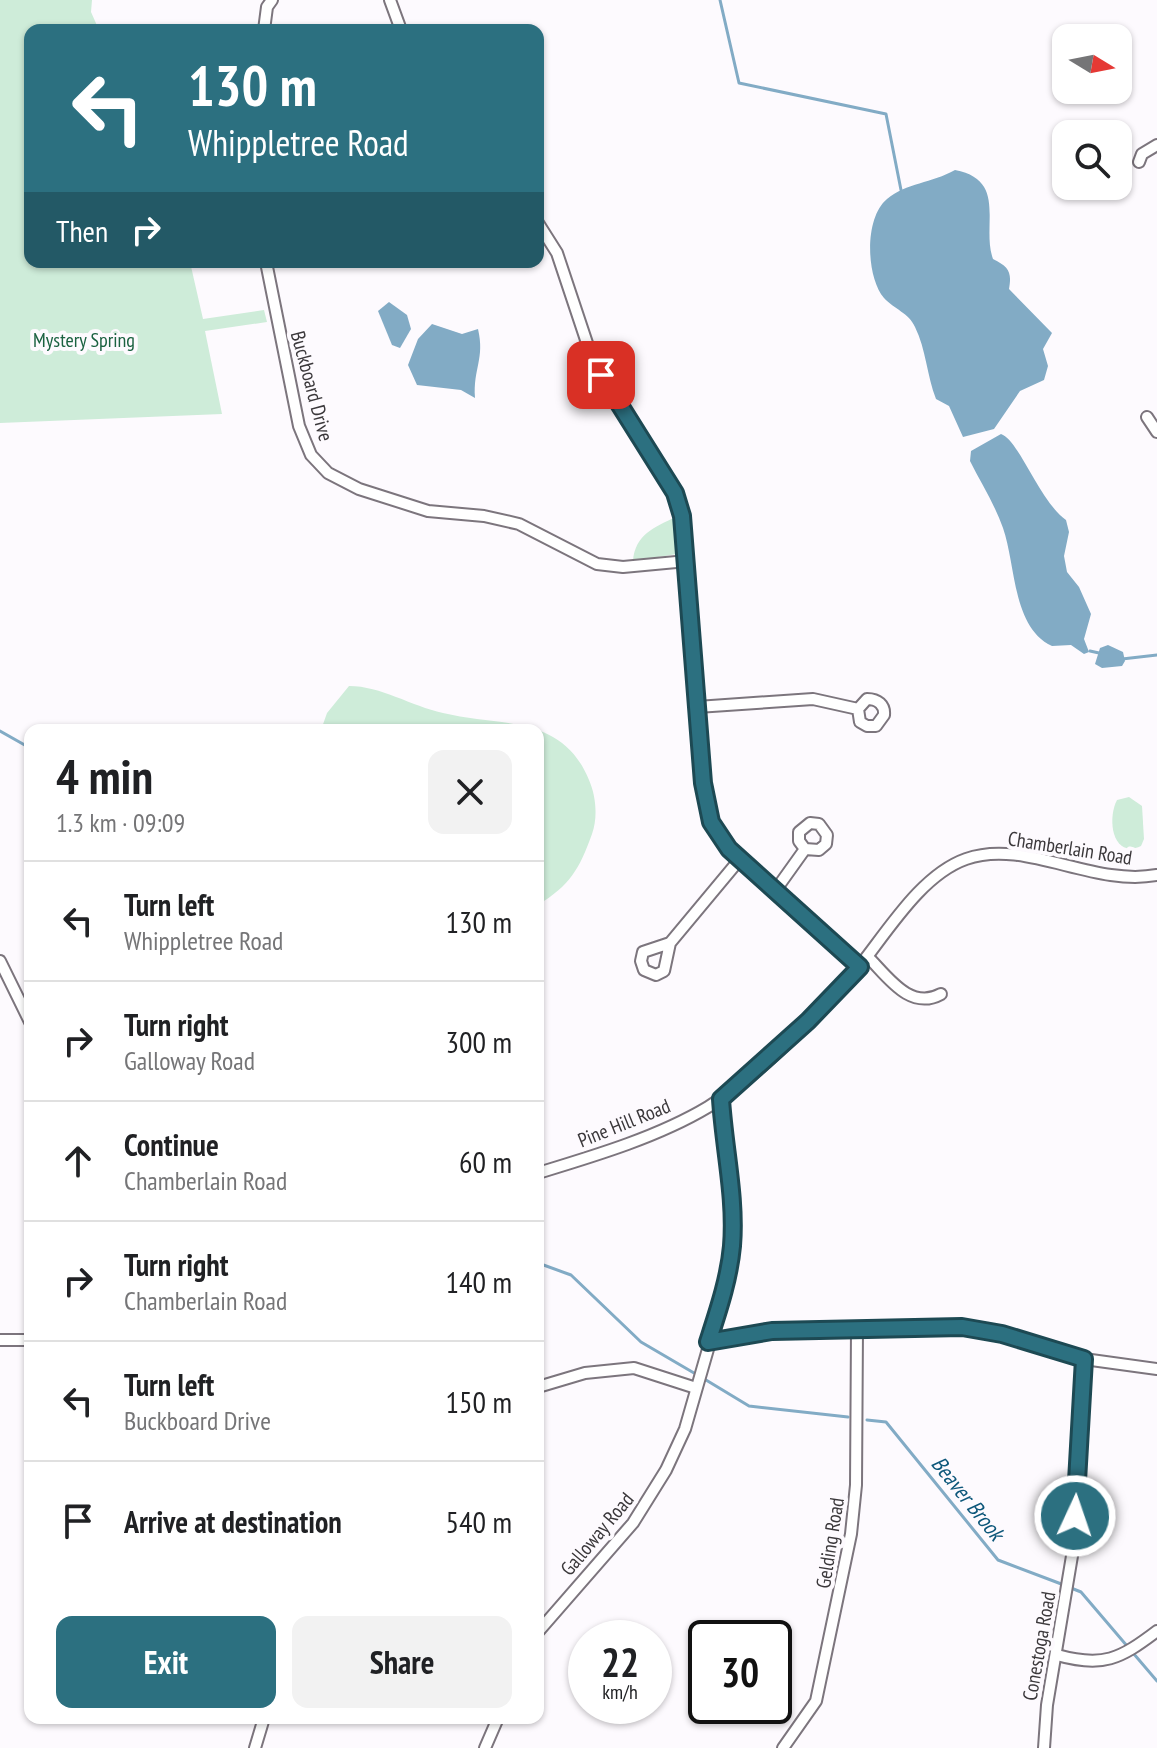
<!DOCTYPE html>
<html lang="en">
<head>
<meta charset="utf-8">
<style>
  :root { --surface:#fff; --page:#f2f2f2; --text:#202124; --muted:#757577; --line:#e0e0e0; --accent:#2c7080 }
  body { margin:0; font-family:"PT Sans Narrow",sans-serif; background:var(--page); color:var(--text); height:100vh; display:flex; flex-direction:column; font-size:30px; white-space:nowrap }
  * { box-sizing:border-box; margin:0 }
  p { font-size:26px; color:var(--muted) }
  .icon { flex:none; width:44px; height:44px; fill:none; stroke:currentColor; stroke-width:2; stroke-linecap:round; stroke-linejoin:round }
  .map { position:relative; flex:1; overflow:hidden }
  .details { position:absolute; left:24px; top:724px; width:520px; height:1000px; display:flex; flex-direction:column; background:var(--surface); border-radius:16px; box-shadow:0 2px 6px #0004 }
  .details>* { flex:none }
  .top-card { position:absolute; left:24px; top:24px; width:520px; height:244px; border-radius:16px; box-shadow:0 2px 6px #0004; background:#2c7080; color:#fff; overflow:hidden }
  .needle { width:52px; rotate:100deg }
  .fabs { position:absolute; left:1052px; top:24px; display:grid; gap:16px }
  .fabs a { display:grid; place-items:center; width:80px; height:80px; border-radius:16px; background:var(--surface); box-shadow:0 2px 6px #0004; font-size:40px }
  .speed { position:absolute; left:568px; top:1620px; display:flex; gap:16px; font-size:40px; font-weight:700; text-align:center }
  .speed>* { display:grid; place-content:center; width:104px; height:104px; border-radius:50%; background:var(--surface); box-shadow:0 2px 6px #0004; line-height:1 }
  .speed small { font-size:20px; font-weight:400 }
  .speed .limit { border:4px solid #111; border-radius:12px; background:#fff; color:#111 }
  .pin { position:absolute; display:grid; place-items:center; width:68px; height:68px; color:#fff; margin:-34px; border-radius:16px; box-shadow:0 4px 12px #0006 }
  .me { position:absolute; width:88px; margin:-44px; rotate:3deg; stroke-linejoin:round; filter:drop-shadow(0 0 6px #0008) }
  .turn { display:flex; align-items:center; gap:28px; height:168px; padding:0 32px; font-size:36px }
  .turn .icon { width:104px; height:104px; stroke-width:2.5 }
  .turn b { display:block; font-size:56px; line-height:68px }
  .then { display:flex; align-items:center; height:76px; padding:0 32px; background:#0003; gap:16px; font-size:30px }
  .round { display:grid; place-items:center; flex:none; width:84px; height:84px; border-radius:16px; background:var(--page) }
  .head { display:flex; align-items:center; justify-content:space-between; height:136px; padding:0 32px }
  h1 { font-size:48px; font-weight:700; line-height:60px }
  .action { display:flex; gap:16px; margin-top:auto; padding:16px 32px }
  .action a { flex:1; height:92px; border-radius:16px; background:var(--accent); color:#fff; font-size:32px; font-weight:700; line-height:92px; text-align:center }
  .action a+a { background:var(--page); color:var(--text) }
  ul { padding:0; list-style:none }
  li { display:flex; align-items:center; gap:24px; height:120px; padding:0 32px; border-top:2px solid var(--line) }
  li div { flex:1 }
  li b { display:block; font-size:30px }
  li em { font-style:normal }
  .map>svg:first-child { display:block }
</style>
</head>
<body>
<div class="map">
<svg width="1157" height="1748" viewBox="0 0 1157 1748">
  <rect width="100%" height="100%" fill="#fdfafe"/>
  <g fill="#ceecd9">
    <polygon points="0,0 92,0 91,12 99,30 30,30 30,262 190,262 203,319 264,310 267,322 205,331 222,414 0,423"/>
    <path d="M676,517L677,554L633,561C635,535 654,527 676,517Z"/>
    <path d="M349,686C381,686 411,706 443,713C501,727 562,714 589,780C596,796 598,817 592,834C579,870 570,885 538,905V730H321L327,713Z"/>
    <path d="M1129,797L1142,806L1144,839L1141,846C1112,859 1107,819 1117,800Z"/>
  </g>
  <g fill="#82abc5">
    <path d="M955,170C1008,180 981,226 993,259C1009,267 1012,272 1009,289L1052,333L1043,349L1048,366L1044,380L1020,391L994,429L963,437L949,406L936,399C927,376 926,349 915,327C909,313 894,309 884,298C866,277 864,218 887,199C906,183 932,183 955,170Z"/>
    <polygon points="389,302 407,315 411,329 400,348 392,345 378,311"/>
    <path d="M432,324L462,334L478,329C485,359 473,368 475,398L461,390L417,385L408,365L418,339Z"/>
    <path d="M1001,434C1019,440 1040,502 1066,520L1069,532L1064,556L1067,572L1079,587L1091,614L1084,639L1089,652L1084,654L1071,645L1052,646C1012,627 1016,565 1003,528C995,505 981,483 970,461L971,451Z"/>
    <polygon points="1108,645 1123,652 1125,661 1122,666 1102,668 1095,664 1100,648"/>
  </g>
  <g fill="none" stroke-linecap="round" stroke-linejoin="round">
    <g stroke="#82abc5" stroke-width="3">
      <polyline points="720,0 739,83 886,114 901,190"/>
      <polyline points="1090,651 1099,653"/>
      <polyline points="1122,659 1157,655"/>
      <polyline points="0,731 30,748"/>
      <polyline points="538,1263 571,1275 641,1342 694,1373"/>
      <polyline points="706,1380 749,1406 848,1417"/>
      <polyline points="867,1420 886,1422 998,1560 1064,1585"/>
      <polyline points="1071,1588 1081,1592 1157,1681"/>
    </g>
    <g stroke="#7c757d" stroke-width="14">
      <g id="minor">
        <polyline points="390,0 401,30"/>
        <polyline points="264,30 267,7 272,0"/>
        <polyline points="1139,162 1142,154 1157,145"/>
        <polyline points="538,223 557,253 591,355 678,501 687,561 703,783 711,822 729,849 860,967"/>
        <polyline points="266,262 299,426 311,455 328,473 359,489 428,511 484,516 519,524 597,564 623,567 687,561"/>
        <polyline points="1147,417 1157,432"/>
        <path d="M697,707L813,699L858,709L860,722L867,726H876L884,715C885,705 878,699 867,699L858,709"/>
        <polyline points="775,891 805,849 819,850 826,844 827,835 819,824 810,823 799,832 799,841 805,849"/>
        <polyline points="670,943 643,952 641,961 644,970 656,975 664,971 670,943 740,859"/>
        <path d="M868,957C888,977 910,1011 941,994"/>
        <polyline points="0,961 30,1022"/>
        <path d="M538,1173C594,1156 658,1137 708,1107C758,1076 804,1027 844,985C879,947 915,877 966,859C1025,838 1092,887 1157,875"/>
        <polyline points="0,1340 30,1340"/>
        <polyline points="708,1342 772,1331 962,1327 1002,1334 1084,1359 1157,1369"/>
        <polyline points="538,1387 585,1373 634,1368 696,1388"/>
        <polyline points="538,1632 633,1523 666,1470 685,1429 723,1297 732,1244 733,1211 721,1099"/>
        <path d="M1057,1655C1103,1668 1120,1659 1157,1631"/>
        <polyline points="255,1748 264,1718"/>
        <polyline points="485,1748 498,1718"/>
        <polyline points="783,1748 816,1701 851,1534 856,1485 857,1329"/>
        <polyline points="1044,1748 1047,1705 1074,1544 1084,1359"/>
      </g>
    </g>
    <use href="#minor" stroke="#fff" stroke-width="10"/>
  </g>
  <g fill="none" stroke-linecap="round" stroke-linejoin="round">
    <g stroke="#1d4953" stroke-width="20">
      <path id="route" d="M601,375L675,493L682,516L703,783L711,822L729,849L860,967L808,1021L721,1099C724,1148 736,1197 732,1246C729,1279 718,1311 708,1342L772,1331L962,1327L1002,1334L1084,1359L1075,1516"/>
    </g>
    <use href="#route" stroke="#2c7080" stroke-width="14"/>
  </g>
  <g text-anchor="middle" dominant-baseline="central" stroke-width="8" stroke-linejoin="round" paint-order="stroke">
    <g font-size="20" fill="#1b6241" stroke="#fdfafe">
      <text x="84" y="340">Mystery Spring</text>
    </g>
    <g font-size="20" fill="#3b383b" stroke="#fdfafe">
      <text transform="translate(312 386) rotate(75)">Buckboard Drive</text>
      <text transform="translate(1070 848) rotate(9)">Chamberlain Road</text>
      <text transform="translate(624 1123) rotate(-22)">Pine Hill Road</text>
      <text transform="translate(597 1534) rotate(-50)">Galloway Road</text>
      <text transform="translate(830 1543) rotate(-81)">Gelding Road</text>
      <text transform="translate(1039 1646) rotate(-80)">Conestoga Road</text>
    </g>
    <g font-size="22" font-style="italic" fill="#0d577a" stroke="#fdfafe">
      <text transform="translate(968 1498) rotate(51)">Beaver Brook</text>
    </g>
  </g>
</svg>
<div class="fabs">
<a><svg class="needle" viewBox="-14 -14 28 28"><path d="M0-13l5 13h-10z" fill="#e53935"/><path d="M0 13l5-13h-10z" fill="#757577"/></svg></a>
<a><svg class="icon" aria-label="search" viewBox="0 0 24 24"><circle cx="10" cy="10" r="6"/><path d="M15 15l6 6"/></svg></a>
</div>
<div class="speed"><div>22<small>km/h</small></div><div class="limit">30</div></div>
<div class="pin" style="left:601px;top:375px;background:#d93025"><svg class="icon" aria-label="arrive" viewBox="0 0 24 24"><path d="M6 21V4h12l-3 4 3 4H6"/></svg></div>
<svg class="me" style="left:1075px;top:1516px" viewBox="-20 -20 40 40"><circle r="17" fill="#2c7080" stroke="#fff" stroke-width="3"/><path d="M0-11L8 9 0 5-8 9z" fill="#fff"/></svg>
<div class="top-card">
<div class="turn"><svg class="icon" aria-label="left" viewBox="0 0 24 24"><path d="M17 20v-9H6M10 6l-5 5 5 5"/></svg><div><b>130 m</b>Whippletree Road</div></div>
<div class="then">Then<svg class="icon" aria-label="right" viewBox="0 0 24 24"><path d="M7 20v-9h11M14 6l5 5-5 5"/></svg></div>
</div>
<section class="details">
<div class="head"><div><h1>4 min</h1><p>1.3 km · 09:09</p></div><a class="round"><svg class="icon" aria-label="close" viewBox="0 0 24 24"><path d="M6 6l12 12M18 6L6 18"/></svg></a></div>
<ul>
<li><svg class="icon" aria-label="left" viewBox="0 0 24 24"><path d="M17 20v-9H6M10 6l-5 5 5 5"/></svg><div><b>Turn left</b><p>Whippletree Road</p></div><em>130 m</em></li>
<li><svg class="icon" aria-label="right" viewBox="0 0 24 24"><path d="M7 20v-9h11M14 6l5 5-5 5"/></svg><div><b>Turn right</b><p>Galloway Road</p></div><em>300 m</em></li>
<li><svg class="icon" aria-label="ahead" viewBox="0 0 24 24"><path d="M12 20V5M6 11l6-6 6 6"/></svg><div><b>Continue</b><p>Chamberlain Road</p></div><em>60 m</em></li>
<li><svg class="icon" aria-label="right" viewBox="0 0 24 24"><path d="M7 20v-9h11M14 6l5 5-5 5"/></svg><div><b>Turn right</b><p>Chamberlain Road</p></div><em>140 m</em></li>
<li><svg class="icon" aria-label="left" viewBox="0 0 24 24"><path d="M17 20v-9H6M10 6l-5 5 5 5"/></svg><div><b>Turn left</b><p>Buckboard Drive</p></div><em>150 m</em></li>
<li><svg class="icon" aria-label="arrive" viewBox="0 0 24 24"><path d="M6 21V4h12l-3 4 3 4H6"/></svg><div><b>Arrive at destination</b></div><em>540 m</em></li>
</ul>
<div class="action"><a>Exit</a><a>Share</a></div>
</section>
</div>
</body>
</html>
